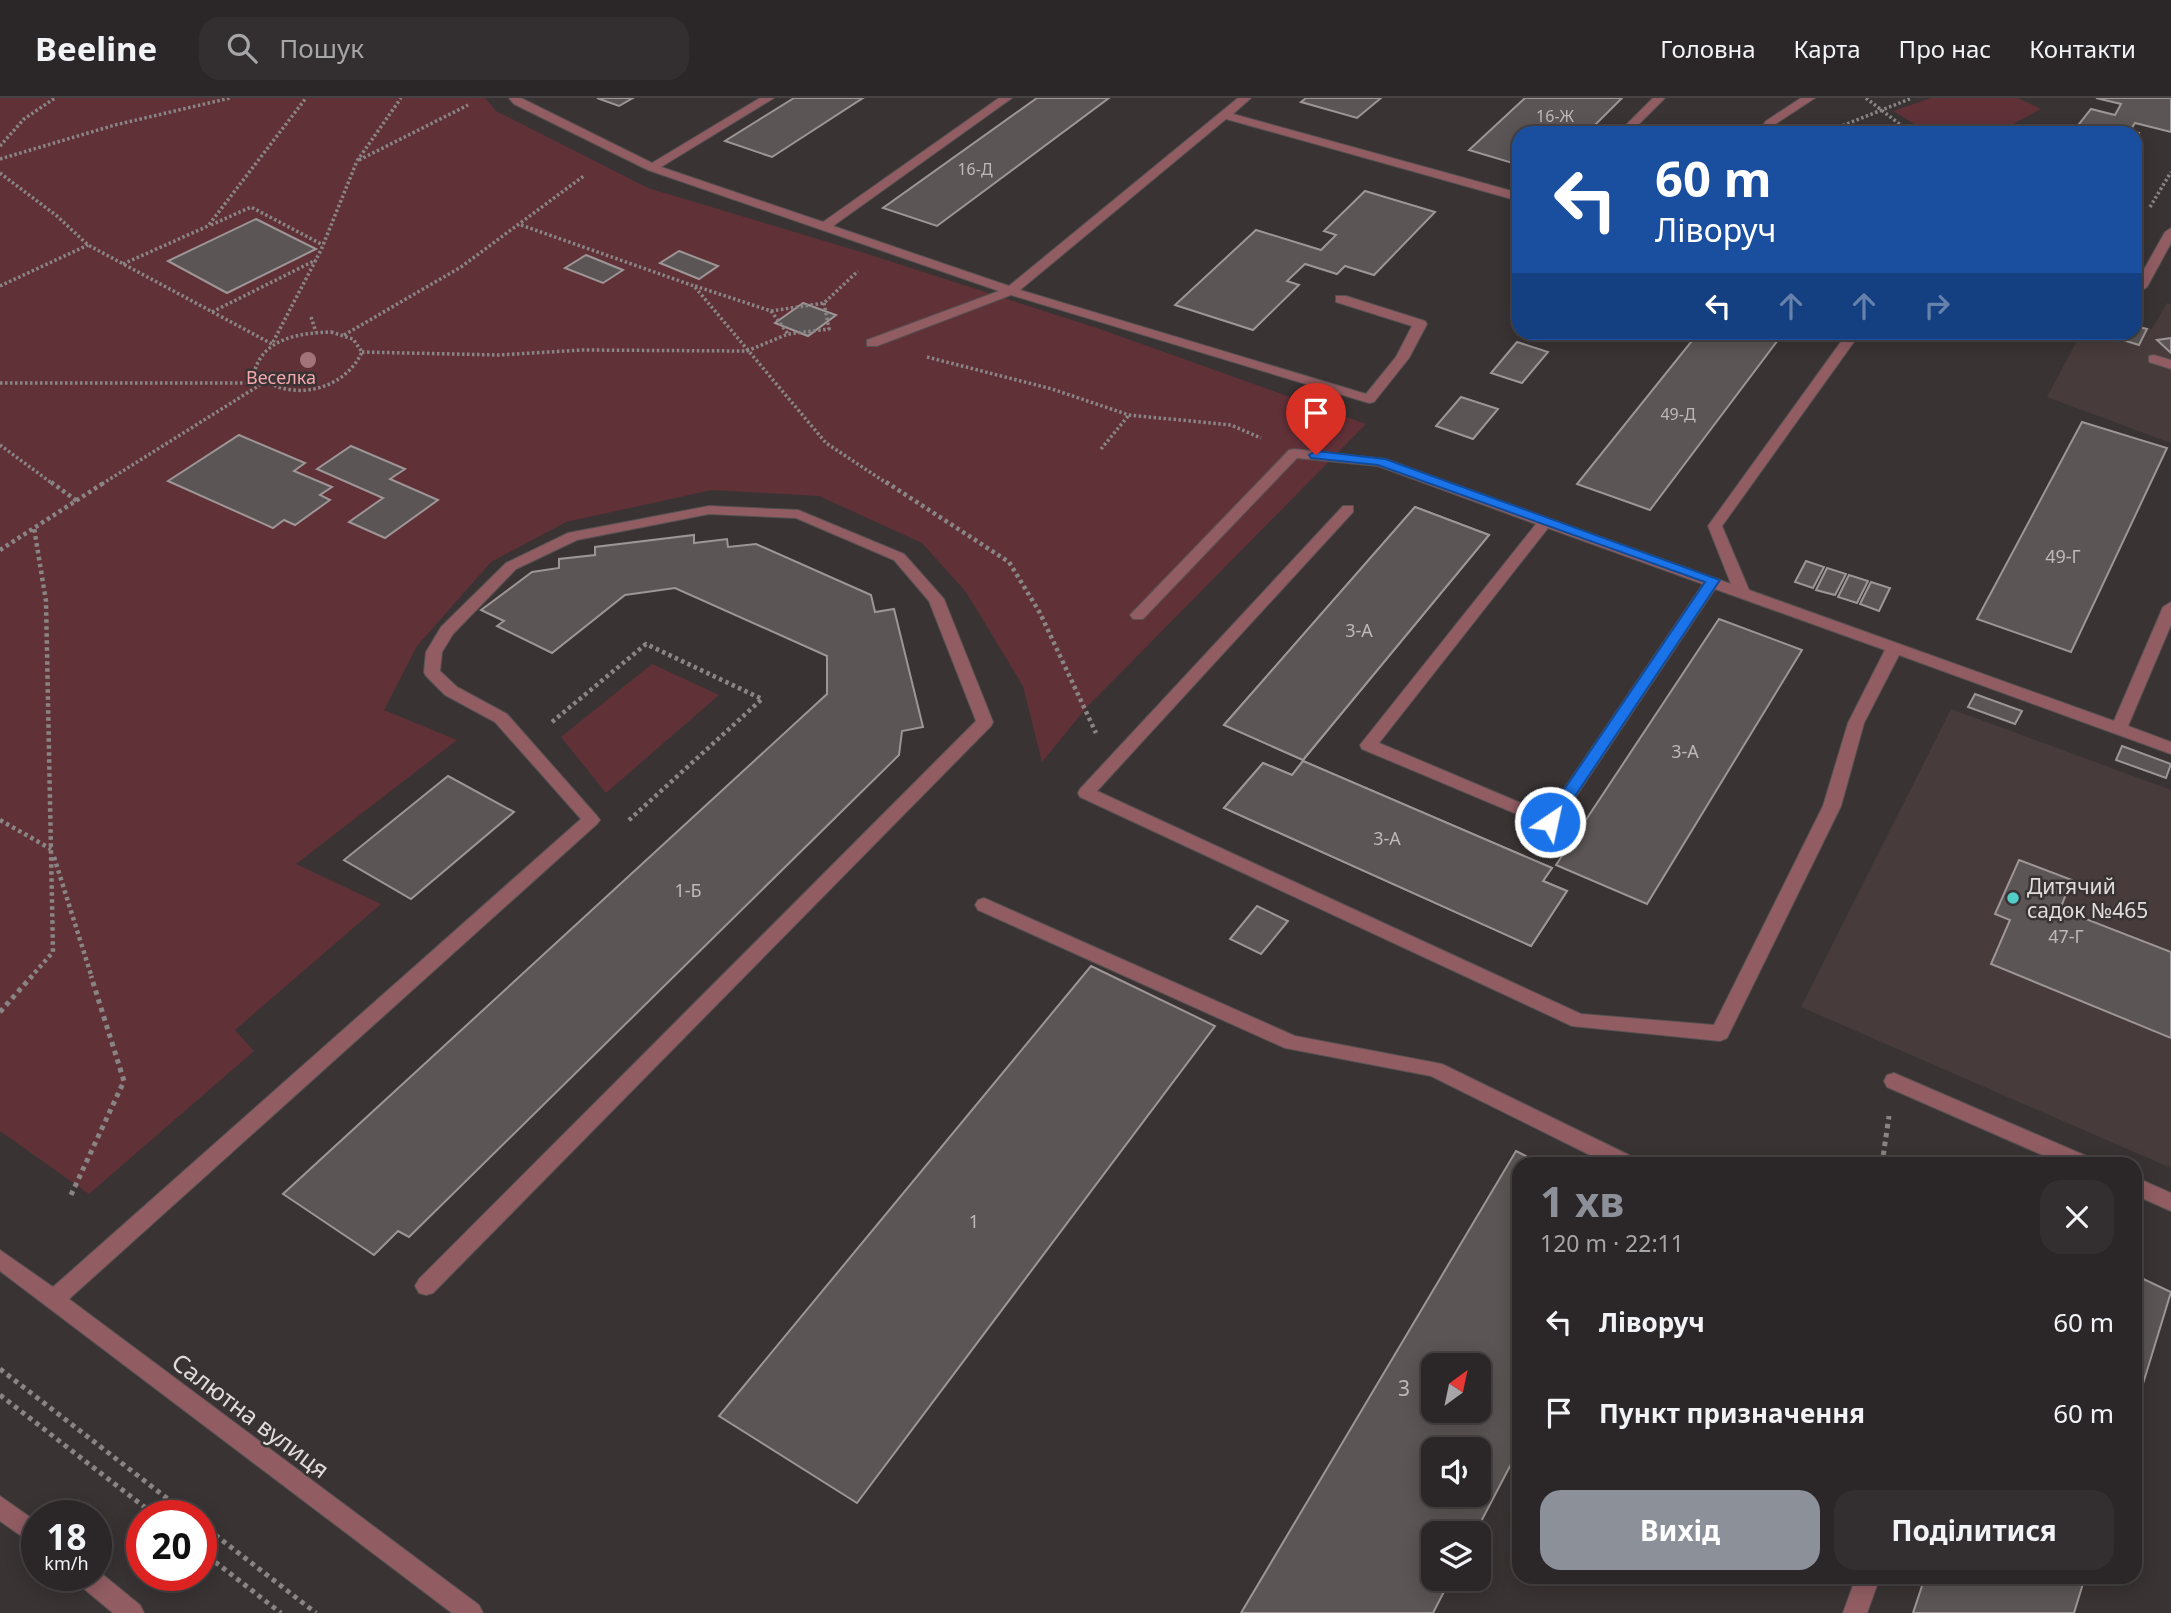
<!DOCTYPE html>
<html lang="uk">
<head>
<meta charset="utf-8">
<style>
  :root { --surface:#2b2627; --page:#332e2f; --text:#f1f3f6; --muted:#a6a5a7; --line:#474344; --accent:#8c9099 }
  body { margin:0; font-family:"Noto Sans",sans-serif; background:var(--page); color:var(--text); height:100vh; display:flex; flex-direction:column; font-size:26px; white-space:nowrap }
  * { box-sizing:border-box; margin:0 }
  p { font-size:23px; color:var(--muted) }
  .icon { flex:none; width:38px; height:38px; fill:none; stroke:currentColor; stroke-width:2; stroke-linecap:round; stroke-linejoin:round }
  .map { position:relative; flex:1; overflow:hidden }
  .sheet { position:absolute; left:1512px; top:1059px; width:630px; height:427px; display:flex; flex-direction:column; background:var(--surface); border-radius:21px; box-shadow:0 4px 18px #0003,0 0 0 2px var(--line) }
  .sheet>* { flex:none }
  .banner { position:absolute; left:1512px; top:28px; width:630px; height:214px; border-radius:21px; box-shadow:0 4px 18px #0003,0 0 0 2px var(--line); background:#1a4fa0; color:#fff; overflow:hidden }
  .needle { width:46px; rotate:33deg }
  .controls { position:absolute; left:1421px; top:1255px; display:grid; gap:14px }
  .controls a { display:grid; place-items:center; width:70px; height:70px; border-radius:14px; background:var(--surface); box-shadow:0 4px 18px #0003,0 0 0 2px var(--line); font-size:35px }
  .speed { position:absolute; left:21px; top:1402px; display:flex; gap:14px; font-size:35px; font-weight:700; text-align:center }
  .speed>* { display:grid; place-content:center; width:91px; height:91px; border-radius:50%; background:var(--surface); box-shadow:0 4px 18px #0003,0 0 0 2px var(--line); line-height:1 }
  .speed small { font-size:18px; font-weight:400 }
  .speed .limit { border:10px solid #d22; background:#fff; color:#111 }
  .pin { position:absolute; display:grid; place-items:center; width:60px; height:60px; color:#fff; margin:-72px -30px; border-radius:50% 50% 50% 0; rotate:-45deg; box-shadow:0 0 7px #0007 }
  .pin .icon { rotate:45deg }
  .me { position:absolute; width:77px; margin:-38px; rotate:34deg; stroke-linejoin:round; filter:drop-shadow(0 0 5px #0008) }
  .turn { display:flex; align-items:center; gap:24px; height:147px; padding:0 28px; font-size:32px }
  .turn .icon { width:91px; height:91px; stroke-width:2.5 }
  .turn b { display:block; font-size:49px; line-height:60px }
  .lanes { display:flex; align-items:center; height:66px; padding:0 28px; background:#0003; justify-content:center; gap:35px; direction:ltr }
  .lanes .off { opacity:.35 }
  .round { display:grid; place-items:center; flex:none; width:74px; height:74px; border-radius:21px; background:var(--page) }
  .overview { display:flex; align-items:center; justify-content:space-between; height:119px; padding:0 28px }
  h1 { font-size:42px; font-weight:700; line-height:52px; color:var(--accent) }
  .button { display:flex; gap:14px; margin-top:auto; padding:14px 28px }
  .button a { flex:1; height:80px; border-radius:21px; background:var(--accent); color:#fff; font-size:28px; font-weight:700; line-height:80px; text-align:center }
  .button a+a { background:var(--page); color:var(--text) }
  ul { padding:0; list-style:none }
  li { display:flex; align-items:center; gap:21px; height:91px; padding:0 28px }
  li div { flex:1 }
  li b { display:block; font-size:26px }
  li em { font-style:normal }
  header { display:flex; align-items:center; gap:42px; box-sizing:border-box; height:98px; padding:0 35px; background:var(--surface); border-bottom:2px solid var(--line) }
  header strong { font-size:33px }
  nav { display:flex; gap:38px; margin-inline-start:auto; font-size:24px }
  .search { width:490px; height:63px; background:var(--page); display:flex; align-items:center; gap:18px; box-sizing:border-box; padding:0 24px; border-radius:21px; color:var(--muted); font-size:26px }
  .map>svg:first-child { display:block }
</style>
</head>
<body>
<header>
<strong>Beeline</strong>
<div class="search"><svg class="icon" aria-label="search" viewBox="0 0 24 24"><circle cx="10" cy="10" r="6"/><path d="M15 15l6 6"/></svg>Пошук</div>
<nav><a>Головна</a><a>Карта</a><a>Про нас</a><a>Контакти</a></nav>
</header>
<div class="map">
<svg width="2171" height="1515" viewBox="0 0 2171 1515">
  <rect width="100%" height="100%" fill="#393334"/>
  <g fill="#483b3c">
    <polygon points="2167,205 2171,207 2171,345 2047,299 2081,235 2135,234 2135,226 2152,231"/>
    <polygon points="1951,611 2171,692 2171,1070 1801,909"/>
  </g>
  <g fill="#613138">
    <polygon points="0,0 485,0 496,13 648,90 861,154 1097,230 1366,326 1086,610 1042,664 1023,588 966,494 922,445 819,398 712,392 566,424 491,464 417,548 384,612 457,642 296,766 381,806 235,932 254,953 89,1096 0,1033"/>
    <polygon points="1931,0 2018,0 2041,11 1996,35 1929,35 1893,13"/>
    <polygon points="652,566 719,597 606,695 561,639"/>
  </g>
  <g fill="#5b5555" stroke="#9d9596" stroke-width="2" fill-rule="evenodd">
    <polygon points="597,0 633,0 619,8"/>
    <polygon points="794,0 863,0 772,59 725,43"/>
    <polygon points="1037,0 1109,0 937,128 883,110"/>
    <polygon points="1306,0 1381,0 1357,20 1301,4"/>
    <polygon points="1525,0 1622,0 1587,35 1519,35 1519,67 1469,52"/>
    <polygon points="2096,0 2171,0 2171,34 2135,25 2130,33 2139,35 2135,43 2135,35 2072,35 2091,11 2115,17 2121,6"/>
    <polygon points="1365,93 1435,114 1374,177 1345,168 1337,176 1305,166 1287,183 1299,187 1253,232 1175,207 1256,132 1321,152 1336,137 1324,133"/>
    <polygon points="256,121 316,151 227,195 168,163"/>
    <polygon points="679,153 718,168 699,181 660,165"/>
    <polygon points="586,157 623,172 603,185 565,170"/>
    <polygon points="803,205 836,217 808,238 775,225"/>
    <polygon points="2135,228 2147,231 2139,247 2123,242 2126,234 2135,234"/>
    <polygon points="1699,234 1784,234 1650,412 1577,386"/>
    <polygon points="2171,240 2171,255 2157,242"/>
    <polygon points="1517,244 1548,254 1522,285 1491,275"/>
    <polygon points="1461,299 1498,311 1473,341 1436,328"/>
    <polygon points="2082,324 2167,350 2071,554 1977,521"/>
    <polygon points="239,337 305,365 294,373 332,389 320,397 330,402 295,427 284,422 273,430 168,383"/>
    <polygon points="351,348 405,371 390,381 438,402 385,440 349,424 383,400 317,371"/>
    <polygon points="1415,409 1489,437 1303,662 1224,627"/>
    <polygon points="1415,409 1489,437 1303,662 1224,627"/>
    <polygon points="694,437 694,445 727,441 728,449 756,446 871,497 875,514 894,511 923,629 902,633 899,657 409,1139 398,1133 374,1157 283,1096 827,596 827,558 675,490 625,497 552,555 497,528 504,523 481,512 532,474 559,470 559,461 595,457 595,449"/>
    <polygon points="1806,463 1824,469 1813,490 1795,484"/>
    <polygon points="1827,470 1846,476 1835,497 1816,492"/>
    <polygon points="1849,477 1868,483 1857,505 1838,499"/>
    <polygon points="1871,484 1890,490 1879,513 1860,506"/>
    <polygon points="1719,521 1802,552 1647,806 1556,767"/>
    <polygon points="1975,596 2022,613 2015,626 1968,609"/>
    <polygon points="2122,648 2171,666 2166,680 2116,662"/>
    <polygon points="1303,663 1552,770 1543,783 1567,793 1531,848 1224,710 1263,665 1292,677"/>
    <polygon points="1303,663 1552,770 1543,783 1567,793 1531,848 1224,710 1263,665 1292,677"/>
    <polygon points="448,678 514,714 411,801 344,762"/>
    <polygon points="2019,762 2072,782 2060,811 2171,854 2171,940 1991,866 2010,822 1995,816"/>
    <polygon points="1257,808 1288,823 1261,856 1230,841"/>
    <polygon points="1091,868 1215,928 857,1405 719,1318"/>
    <path d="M1516,1053L1541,1066H1519V1351L1475,1435H1433V1480H1451L1433,1515H1241ZM1433,1267H1479V1312H1433ZM1433,1351H1479V1396H1433Z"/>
    <polygon points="2135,1177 2171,1194 2135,1312"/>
    <polygon points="1925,1479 2085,1479 2074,1515 1913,1515"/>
  </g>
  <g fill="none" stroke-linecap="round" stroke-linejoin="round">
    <g stroke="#575152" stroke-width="2">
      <g id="minor">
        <polygon points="509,0 521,0 652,65 760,0 774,0 661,69 823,124 999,0 1012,0 833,128 1009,188 1238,0 1251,0 1233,16 1519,95 1519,103 1226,21 1020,192 1366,296 1396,259 1412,228 1336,204 1336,198 1346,198 1425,223 1427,226 1409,260 1374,304 1369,305 1011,197 877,248 867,248 867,242 999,193 648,72 514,6"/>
        <polygon points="1653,0 1665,0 1630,35 1618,35"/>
        <polygon points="1801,0 1815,0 1774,27 1769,35 1757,35 1766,23"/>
        <polygon points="2171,130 2171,145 2147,189 2141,193 2135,191 2135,183 2137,184 2165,134"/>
        <path d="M1848,234H1861L1722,428L1749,492L2114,623L2163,509L2171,504V527L2128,628L2171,644V656L1899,557L1864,625L1841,708L1727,940L1720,943L1572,928L1080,699L1078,695L1080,691L1343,408H1353V414L1097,693L1581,916L1714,927L1823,708L1848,625L1885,552L1715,491L1556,728L1550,730L1362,651L1360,647L1536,426L1378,368L1297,360L1143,521H1133L1130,517L1289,352L1294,351L1385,361L1731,486L1708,428ZM1548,430L1703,486L1547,716L1379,645Z"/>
        <polygon points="2154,257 2171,262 2171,271 2149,264 2149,258"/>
        <polygon points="709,408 798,412 904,456 944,501 993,624 991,628 433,1195 426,1197 419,1195 415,1188 419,1181 976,623 929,503 894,462 796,420 709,416 577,442 516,471 453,536 442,554 440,573 457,589 507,616 597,718 600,722 597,726 69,1201 479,1507 483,1515 452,1515 0,1173 0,1152 53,1189 581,721 495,624 445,597 426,578 424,574 426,554 441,529 506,465 568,435"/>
        <polygon points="984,800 1295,938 1442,966 1635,1060 1638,1066 1608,1066 1431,978 1285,950 978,812 975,807 978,802"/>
        <polygon points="1894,975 2091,1060 2094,1066 2063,1066 1887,989 1884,983 1887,977"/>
        <polygon points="2135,1079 2171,1095 2171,1113 2135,1097"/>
        <polygon points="0,1398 37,1424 37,1449 0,1423"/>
        <polygon points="96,1471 140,1507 144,1515 113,1515 77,1485 73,1477 96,1477"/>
        <polygon points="1856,1479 1880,1479 1867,1515 1843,1515"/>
      </g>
    </g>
    <g stroke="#8a8585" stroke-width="3.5" stroke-dasharray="2.5 2.5" stroke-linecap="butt">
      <polyline points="1866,0 1911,35"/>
      <polyline points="1824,35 1912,0"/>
      <polyline points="0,48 24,21 55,0"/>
      <polyline points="0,61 115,27 230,0"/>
      <polyline points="359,62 468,7"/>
      <polyline points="0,75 57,118 88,147 272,246 321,152 357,63 401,0"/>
      <polyline points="2150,109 2171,74"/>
      <polyline points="211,127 251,109 323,147"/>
      <polyline points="521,127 694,188 826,345 888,386"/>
      <polyline points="123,166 208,128 306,0"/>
      <polyline points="0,188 88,147"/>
      <polyline points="695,188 771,213 824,205 858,173"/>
      <polyline points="771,213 788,236"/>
      <polyline points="212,214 316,162"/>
      <polyline points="311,219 316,234"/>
      <path d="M331,234L353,241L362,254C343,295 287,305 254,275C263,240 299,235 331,234Z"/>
      <polyline points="344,237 461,169 585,77"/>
      <polyline points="362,254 499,257 582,252 747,253 788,236 829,231 824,205"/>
      <polyline points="927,259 1052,291 1129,317 1231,327 1261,340"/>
      <polyline points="0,285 263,285"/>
      <polyline points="0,347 53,386"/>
      <polyline points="1101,351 1129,317"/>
      <polyline points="102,386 263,285"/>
    </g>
    <g stroke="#8a8585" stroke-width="4.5" stroke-dasharray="3.5 3.5" stroke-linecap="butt">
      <polyline points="51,384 77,403"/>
      <polyline points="886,384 1009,464 1040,515 1096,635"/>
      <polyline points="0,452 105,384"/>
      <polyline points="552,624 646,546 762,601 628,723"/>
      <polyline points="0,722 51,751"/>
      <polyline points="54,759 92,880"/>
      <polyline points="30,880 53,854 46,503 34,430"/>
    </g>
    <g stroke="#8a8585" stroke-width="5" stroke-dasharray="4.5 4.5" stroke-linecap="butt">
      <polyline points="0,914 32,878"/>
      <polyline points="1882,1066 1889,1018"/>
      <polyline points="71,1097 124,983 91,878"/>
      <polyline points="0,1271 190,1418"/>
      <polyline points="0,1297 156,1418"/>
      <polyline points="201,1426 316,1515"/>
      <polyline points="201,1453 281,1515"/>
    </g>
    <use href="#minor" fill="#915d63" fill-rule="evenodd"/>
  </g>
  <circle fill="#a27378" cx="308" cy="262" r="8"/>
  <polygon fill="#1a73e8" stroke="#114b97" stroke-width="2" points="1316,353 1385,361 1720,482 1555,728 1550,730 1542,724 1705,484 1378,367 1311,360 1309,357"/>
  <circle fill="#53cdca" stroke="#393334" stroke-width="2.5" cx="2013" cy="800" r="7"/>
  <g text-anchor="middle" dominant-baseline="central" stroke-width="5" stroke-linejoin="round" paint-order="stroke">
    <g font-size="16" fill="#bfbaba">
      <text x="1555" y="18">16-Ж</text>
      <text x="975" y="71">16-Д</text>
      <text x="1678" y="316">49-Д</text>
    </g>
    <g font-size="18" fill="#f8a7af" stroke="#393334">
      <text x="281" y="279">Веселка</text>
    </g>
    <g font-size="18" fill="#bfbaba">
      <text x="2063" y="458">49-Г</text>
      <text x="1359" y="532">3-А</text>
      <text x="1685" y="653">3-А</text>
      <text x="1387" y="740">3-А</text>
      <text x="688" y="792">1-Б</text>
      <text x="2066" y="838">47-Г</text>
      <text x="974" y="1123">1</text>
    </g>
    <g font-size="21" fill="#e0dcdc" stroke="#393334" text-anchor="start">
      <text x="2027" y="788">Дитячий<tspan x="2027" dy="24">садок №465</tspan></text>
    </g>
    <g font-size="21" fill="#bfbaba">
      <text x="1404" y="1290">3</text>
    </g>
    <g font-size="24" fill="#e0dcdc" stroke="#393334">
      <text transform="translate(251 1317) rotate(37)">Салютна вулиця</text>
    </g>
  </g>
</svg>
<div class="controls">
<a><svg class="needle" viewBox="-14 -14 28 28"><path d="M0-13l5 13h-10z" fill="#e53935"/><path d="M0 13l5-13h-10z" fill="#a6a5a7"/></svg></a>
<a><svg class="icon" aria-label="sound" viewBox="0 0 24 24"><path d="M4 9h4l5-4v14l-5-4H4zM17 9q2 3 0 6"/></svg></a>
<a><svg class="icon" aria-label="layers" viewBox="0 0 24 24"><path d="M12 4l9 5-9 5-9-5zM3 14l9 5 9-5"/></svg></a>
</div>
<div class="speed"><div>18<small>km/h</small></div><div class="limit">20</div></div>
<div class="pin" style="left:1316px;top:357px;background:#d93025"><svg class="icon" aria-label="arrive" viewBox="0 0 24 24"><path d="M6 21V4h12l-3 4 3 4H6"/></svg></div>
<svg class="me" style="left:1550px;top:724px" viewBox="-20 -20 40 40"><circle r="17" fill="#1a73e8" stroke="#fff" stroke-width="3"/><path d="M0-11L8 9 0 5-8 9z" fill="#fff"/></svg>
<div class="banner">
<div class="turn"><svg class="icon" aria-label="left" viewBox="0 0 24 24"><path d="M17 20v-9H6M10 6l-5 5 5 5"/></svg><div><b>60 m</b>Ліворуч</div></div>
<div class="lanes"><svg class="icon" aria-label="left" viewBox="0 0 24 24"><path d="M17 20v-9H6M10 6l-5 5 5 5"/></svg><svg class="icon off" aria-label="ahead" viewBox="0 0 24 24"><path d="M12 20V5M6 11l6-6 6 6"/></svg><svg class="icon off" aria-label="ahead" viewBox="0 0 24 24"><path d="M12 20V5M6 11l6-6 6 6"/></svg><svg class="icon off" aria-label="right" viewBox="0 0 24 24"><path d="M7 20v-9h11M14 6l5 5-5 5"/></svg></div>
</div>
<section class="sheet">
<div class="overview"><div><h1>1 хв</h1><p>120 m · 22:11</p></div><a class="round"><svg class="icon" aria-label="close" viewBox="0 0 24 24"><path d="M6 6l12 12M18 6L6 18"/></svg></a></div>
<ul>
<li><svg class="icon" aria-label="left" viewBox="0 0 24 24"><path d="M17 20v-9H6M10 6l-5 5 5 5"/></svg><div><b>Ліворуч</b></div><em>60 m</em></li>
<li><svg class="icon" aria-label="arrive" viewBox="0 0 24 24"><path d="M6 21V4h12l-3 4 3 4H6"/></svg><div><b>Пункт призначення</b></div><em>60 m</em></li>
</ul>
<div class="button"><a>Вихід</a><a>Поділитися</a></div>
</section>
</div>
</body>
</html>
